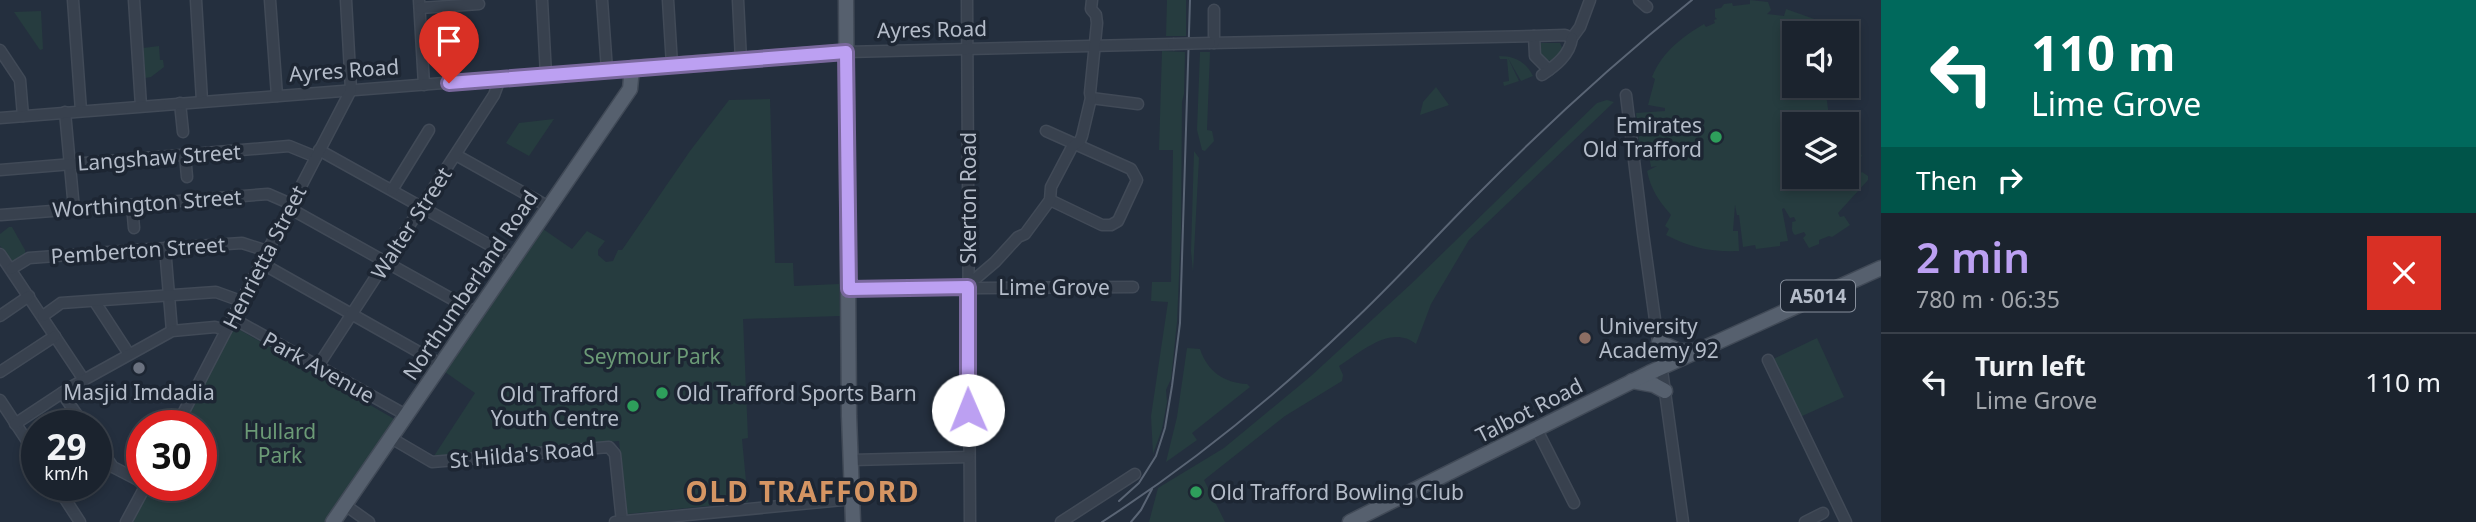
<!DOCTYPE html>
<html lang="en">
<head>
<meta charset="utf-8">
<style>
  :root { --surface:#1b232e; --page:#242b36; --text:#f1f3f6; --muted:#a0a4aa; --line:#39404a; --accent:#bca0f2 }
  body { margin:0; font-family:"Noto Sans",sans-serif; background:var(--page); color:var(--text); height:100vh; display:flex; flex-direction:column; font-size:26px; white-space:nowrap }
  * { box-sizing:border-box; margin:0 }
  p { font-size:23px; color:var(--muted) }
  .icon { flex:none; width:38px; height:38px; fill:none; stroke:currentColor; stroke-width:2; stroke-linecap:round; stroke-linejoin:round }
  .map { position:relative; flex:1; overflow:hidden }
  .sheet { display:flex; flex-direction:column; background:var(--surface); width:595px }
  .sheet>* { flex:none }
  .banner { background:#00695c; color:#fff; overflow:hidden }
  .buttons { position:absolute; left:1782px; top:21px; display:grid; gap:14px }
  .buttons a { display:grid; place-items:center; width:77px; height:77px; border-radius:0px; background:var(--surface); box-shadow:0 4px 10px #0003,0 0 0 2px var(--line); font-size:35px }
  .speed { position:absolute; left:21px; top:410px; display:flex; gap:14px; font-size:35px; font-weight:700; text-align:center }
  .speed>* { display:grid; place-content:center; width:91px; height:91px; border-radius:50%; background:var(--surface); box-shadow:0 4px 10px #0003,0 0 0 2px var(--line); line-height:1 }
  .speed small { font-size:18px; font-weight:400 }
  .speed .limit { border:10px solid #d22; background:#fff; color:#111 }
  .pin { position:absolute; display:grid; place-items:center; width:60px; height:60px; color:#fff; margin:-72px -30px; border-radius:50% 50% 50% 0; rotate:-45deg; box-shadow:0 0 7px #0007 }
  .pin .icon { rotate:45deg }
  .me { position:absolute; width:77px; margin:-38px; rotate:359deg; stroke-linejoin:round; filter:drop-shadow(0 0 5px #0008) }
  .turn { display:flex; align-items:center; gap:24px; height:147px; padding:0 35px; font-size:32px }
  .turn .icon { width:91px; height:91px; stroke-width:2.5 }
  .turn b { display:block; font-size:49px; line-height:60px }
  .then { display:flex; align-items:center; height:66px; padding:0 35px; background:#0003; gap:14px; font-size:26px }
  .round { display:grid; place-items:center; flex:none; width:74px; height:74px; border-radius:0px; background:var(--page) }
  .headline { display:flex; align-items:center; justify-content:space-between; height:119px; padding:0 35px }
  h1 { font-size:42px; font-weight:600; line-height:52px; color:var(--accent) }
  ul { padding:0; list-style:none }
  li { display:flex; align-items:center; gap:21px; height:98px; padding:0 35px; border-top:2px solid var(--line) }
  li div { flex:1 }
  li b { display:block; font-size:26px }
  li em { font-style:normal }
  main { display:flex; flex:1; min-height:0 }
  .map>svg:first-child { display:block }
</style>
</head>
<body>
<main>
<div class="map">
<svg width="1881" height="522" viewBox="0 0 1881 522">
  <rect width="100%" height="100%" fill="#242f3e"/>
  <g fill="#263c3f">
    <polygon points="1167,0 1186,0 1186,36 1166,36"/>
    <path d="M1750,0L1768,2L1771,10L1767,14L1784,16L1786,9L1817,20L1837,33H1794V86H1825L1830,124H1794V177H1846V150L1856,152L1862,155L1855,170L1859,179V174L1862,172L1868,176V180L1838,213L1840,217L1844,216L1850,225L1832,237L1829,236L1819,240V244L1809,248L1803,238L1806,235L1804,232L1795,235C1790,231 1793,226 1792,222L1796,221L1794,217L1790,218L1784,208L1782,209L1788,241L1780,242V246L1756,249L1755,245L1743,247L1739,215H1737L1735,205L1733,231H1738L1739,251C1711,252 1691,248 1666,235L1669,229L1665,226L1671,215C1659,201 1651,190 1647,171L1657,166L1651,167L1648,151L1640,152L1636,113L1665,111V108L1648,105L1655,79L1652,77C1662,52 1682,37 1704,24L1706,27L1715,23L1714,20L1717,19L1715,17V9L1721,8L1724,4L1732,3L1733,6L1750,4Z"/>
    <polygon points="41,11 43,49 40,50 14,12"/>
    <polygon points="1540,43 1560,43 1563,50 1553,61 1545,60 1540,56"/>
    <polygon points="159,46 160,60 163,60 164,67 151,77 145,78 143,48"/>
    <polygon points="1162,51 1185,52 1184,94 1182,102 1181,229 1177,322 1171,379 1166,390 1167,402 1162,429 1153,454 1151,416 1168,302 1151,301 1152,282 1171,282 1173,150 1159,150"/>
    <polygon points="1200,52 1210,52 1207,130 1212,131 1214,141 1205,151 1202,150 1197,130"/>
    <path d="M1499,56C1515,56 1526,62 1533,76L1521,81L1508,58L1519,81L1504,86L1503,82L1509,81L1507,59H1500Z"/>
    <polygon points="1436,87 1449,105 1420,115 1423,102"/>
    <polygon points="770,99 775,263 793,263 794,286 839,284 840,316 743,319 748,438 742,439 748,502 627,514 619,441 434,456 475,393 445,372 543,229 572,249 587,231 605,241 598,250 598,255 606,262 613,261 618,250 622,250 690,151 729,100"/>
    <path d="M1607,100L1614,102L1469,240L1431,304L1416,344C1391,324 1361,352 1339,366L1343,375L1342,381L1285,416L1204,480L1225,522H1149L1158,488L1224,448L1311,376L1411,284L1597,103Z"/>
    <polygon points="554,119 529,156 506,143 519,123"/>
    <polygon points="1194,151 1199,158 1193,272 1191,251"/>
    <polygon points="9,227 12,227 25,250 25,255 13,262 0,246 0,234"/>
    <polygon points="233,326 396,420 326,522 133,522 152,485 201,485 201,425 182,425"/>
    <polygon points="1817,338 1844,397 1800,417 1771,360"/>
    <path d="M1187,348L1200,349C1207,371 1224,383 1247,384L1250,387L1192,433L1197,440L1166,462L1177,417Z"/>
  </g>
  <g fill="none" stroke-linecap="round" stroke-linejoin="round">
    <g stroke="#414a57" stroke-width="13">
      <g id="minor">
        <polyline points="73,0 81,111"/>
        <polyline points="134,0 141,106"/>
        <polyline points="196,0 202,101"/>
        <polyline points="270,0 277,96"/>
        <polyline points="419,0 424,85"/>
        <polyline points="542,0 546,75"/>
        <polyline points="602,0 607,70"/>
        <polyline points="668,0 672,65"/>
        <polyline points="738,0 741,60"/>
        <polyline points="967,0 970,522"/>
        <polyline points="1639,0 1647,7"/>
        <polyline points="420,8 479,4"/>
        <polyline points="1534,36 1535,56 1549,70"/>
        <polyline points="1572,38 1580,27 1590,0"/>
        <polyline points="1210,43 1534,36 1565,35 1572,38"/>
        <polyline points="1214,43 1214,10"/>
        <polyline points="0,50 20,80 23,116"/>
        <polyline points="846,52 1173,44"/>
        <path d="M1542,75C1555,66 1570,55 1572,38"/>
        <polyline points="1626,95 1643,233 1683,522"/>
        <polyline points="1091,98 1138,104"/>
        <polyline points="180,103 183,132"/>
        <polyline points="65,112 74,209"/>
        <polyline points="0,118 632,68"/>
        <polyline points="1046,131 1131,169 1137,180 1118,221 1111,225 1102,225 1050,200"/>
        <polyline points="319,150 513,258"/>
        <polyline points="185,155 187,177"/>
        <polyline points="456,155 549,207"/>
        <polyline points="0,170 289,146 316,157"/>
        <polyline points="392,190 429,130"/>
        <polyline points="132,205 134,228"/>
        <polyline points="289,208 477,313"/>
        <polyline points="1,215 268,194 291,204"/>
        <polyline points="165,248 172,331"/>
        <polyline points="0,254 84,380"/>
        <polyline points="261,263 440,364"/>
        <polyline points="11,269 29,258 136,250 242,243 267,251"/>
        <polyline points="968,285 995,262 1018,237 1025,234 1050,200 1051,187 1072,147 1080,141 1082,136 1091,98 1090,93 1097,23 1096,15 1091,9 1092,0"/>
        <polyline points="849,289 1133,287"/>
        <polyline points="95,302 129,354"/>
        <polyline points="0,316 29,296"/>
        <polyline points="43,316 61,303 216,292 241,301"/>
        <polyline points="232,318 406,415"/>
        <polyline points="1768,360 1846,522"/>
        <polyline points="318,366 494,95 500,79"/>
        <polyline points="0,372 55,336"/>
        <polyline points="62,393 84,425"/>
        <polyline points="0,400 37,456"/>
        <polyline points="15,424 71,387 172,331 215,327 226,330"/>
        <polyline points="177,425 351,90 346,0"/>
        <polyline points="1537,430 1574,503"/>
        <polyline points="391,438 432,462 609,447 615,454 622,522"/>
        <polyline points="96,443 113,467 142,482"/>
        <polyline points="852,460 969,457"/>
        <polyline points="56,485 80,522"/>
        <polyline points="345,505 369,522"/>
        <polyline points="126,522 146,485"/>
        <polyline points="615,522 853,499"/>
        <polyline points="1061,522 1135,474"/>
        <polyline points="1805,522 1823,513"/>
      </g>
    </g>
    <g stroke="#414a57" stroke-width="17">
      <g id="major">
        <polyline points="846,0 849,416 853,522"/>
        <polyline points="1659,342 1679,351 1694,351"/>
        <polyline points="1632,381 1654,385 1665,391"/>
        <polyline points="333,522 630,89 632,68 846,52"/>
        <polyline points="1350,522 1649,373 1881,268"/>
      </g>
    </g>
    <use href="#minor" stroke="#38414e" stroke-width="10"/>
    <use href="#major" stroke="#56606e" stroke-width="14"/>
    <g stroke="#5a6575" stroke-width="2">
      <polyline points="1119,501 1139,483 1156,456 1165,428 1172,386 1180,323 1190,0"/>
      <path d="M1102,522C1190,465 1274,397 1350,324C1394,283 1434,238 1476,196C1544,127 1616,61 1692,0"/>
      <polyline points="1131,522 1141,510 1152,489"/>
    </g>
    <g stroke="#414a57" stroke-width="13" stroke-linecap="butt">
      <polyline id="minor-bridge" points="1173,44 1210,43"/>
    </g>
    <use href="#minor-bridge" stroke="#38414e" stroke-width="10"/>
  </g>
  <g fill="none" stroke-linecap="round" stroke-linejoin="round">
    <g stroke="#7a689d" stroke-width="18">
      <polyline id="route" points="449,83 846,52 849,289 968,287 968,410"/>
    </g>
    <use href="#route" stroke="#bca0f2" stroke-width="12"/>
  </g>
  <g fill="#2e9e5b" stroke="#1d2633" stroke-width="2.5">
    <circle cx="1716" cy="137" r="7"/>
    <circle cx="662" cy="393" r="7"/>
    <circle cx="633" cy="406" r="7"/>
    <circle cx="1196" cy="492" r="7"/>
  </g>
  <circle fill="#8d6e63" stroke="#1d2633" stroke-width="2.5" cx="1585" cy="338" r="7"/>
  <circle fill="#6b7280" stroke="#1d2633" stroke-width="2.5" cx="139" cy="368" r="7"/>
  <g text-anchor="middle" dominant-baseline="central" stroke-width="7" stroke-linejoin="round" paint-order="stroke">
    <rect fill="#1d2633" stroke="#878f9c" stroke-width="2" x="1781" y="280.5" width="74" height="31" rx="5"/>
    <g font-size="19" font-weight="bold" fill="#b4bcc9">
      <text x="1818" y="296">A5014</text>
    </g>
    <g font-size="21" fill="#b4bcc9" stroke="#1d2633">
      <text transform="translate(932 29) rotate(-1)">Ayres Road</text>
      <text transform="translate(344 70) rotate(-4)">Ayres Road</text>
      <text transform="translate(159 157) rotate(-4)">Langshaw Street</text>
      <text transform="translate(968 198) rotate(-90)">Skerton Road</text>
      <text transform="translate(147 203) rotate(-4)">Worthington Street</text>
      <text transform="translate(411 223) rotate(-57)">Walter Street</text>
      <text transform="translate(138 250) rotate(-4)">Pemberton Street</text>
      <text transform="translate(264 257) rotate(-63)">Henrietta Street</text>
      <text transform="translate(470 285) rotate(-56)">Northumberland Road</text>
      <text x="1054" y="287">Lime Grove</text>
      <text transform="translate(319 367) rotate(29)">Park Avenue</text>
      <text transform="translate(1529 410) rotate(-27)">Talbot Road</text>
      <text transform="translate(522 454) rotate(-5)">St Hilda's Road</text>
    </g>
    <g font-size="21" fill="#b4bcc9" stroke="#1d2633" text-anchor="start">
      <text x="1702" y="125" text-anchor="end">Emirates<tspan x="1702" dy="24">Old Trafford</tspan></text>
      <text x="1599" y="326">University<tspan x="1599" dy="24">Academy 92</tspan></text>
      <text x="139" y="392" text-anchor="middle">Masjid Imdadia</text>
      <text x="676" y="393">Old Trafford Sports Barn</text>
      <text x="619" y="394" text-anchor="end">Old Trafford<tspan x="619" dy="24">Youth Centre</tspan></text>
      <text x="1210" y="492">Old Trafford Bowling Club</text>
    </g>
    <g font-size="21" fill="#6b9a76" stroke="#1d2633">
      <text x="652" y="356">Seymour Park</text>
      <text x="280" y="431">Hullard<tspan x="280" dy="24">Park</tspan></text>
    </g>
    <g font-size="28" font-weight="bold" letter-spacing="2" fill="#d59563" stroke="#1d2633">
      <text x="803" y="491">OLD TRAFFORD</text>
    </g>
  </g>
</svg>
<div class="buttons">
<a><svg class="icon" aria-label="sound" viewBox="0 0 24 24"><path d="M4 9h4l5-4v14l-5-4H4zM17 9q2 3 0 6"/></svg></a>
<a><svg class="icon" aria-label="layers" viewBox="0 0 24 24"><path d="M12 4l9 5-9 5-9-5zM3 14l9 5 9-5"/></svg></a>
</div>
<div class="speed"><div>29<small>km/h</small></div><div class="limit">30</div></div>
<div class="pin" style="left:449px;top:83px;background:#d93025"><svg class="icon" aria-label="arrive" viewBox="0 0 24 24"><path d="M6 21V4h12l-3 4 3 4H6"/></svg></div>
<svg class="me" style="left:968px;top:410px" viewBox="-20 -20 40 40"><circle r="19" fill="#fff"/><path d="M0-13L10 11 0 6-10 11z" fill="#bca0f2"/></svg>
</div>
<section class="sheet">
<div class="banner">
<div class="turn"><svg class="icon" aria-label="left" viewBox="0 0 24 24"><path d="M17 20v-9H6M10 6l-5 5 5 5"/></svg><div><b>110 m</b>Lime Grove</div></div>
<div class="then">Then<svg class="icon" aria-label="right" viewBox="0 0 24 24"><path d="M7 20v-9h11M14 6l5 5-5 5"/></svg></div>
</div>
<div class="headline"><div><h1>2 min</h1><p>780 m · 06:35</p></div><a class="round" style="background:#d93025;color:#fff"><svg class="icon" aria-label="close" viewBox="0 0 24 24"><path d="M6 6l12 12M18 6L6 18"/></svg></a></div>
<ul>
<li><svg class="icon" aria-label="left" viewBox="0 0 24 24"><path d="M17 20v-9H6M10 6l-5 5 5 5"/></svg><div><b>Turn left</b><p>Lime Grove</p></div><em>110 m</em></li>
</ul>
</section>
</main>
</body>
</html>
